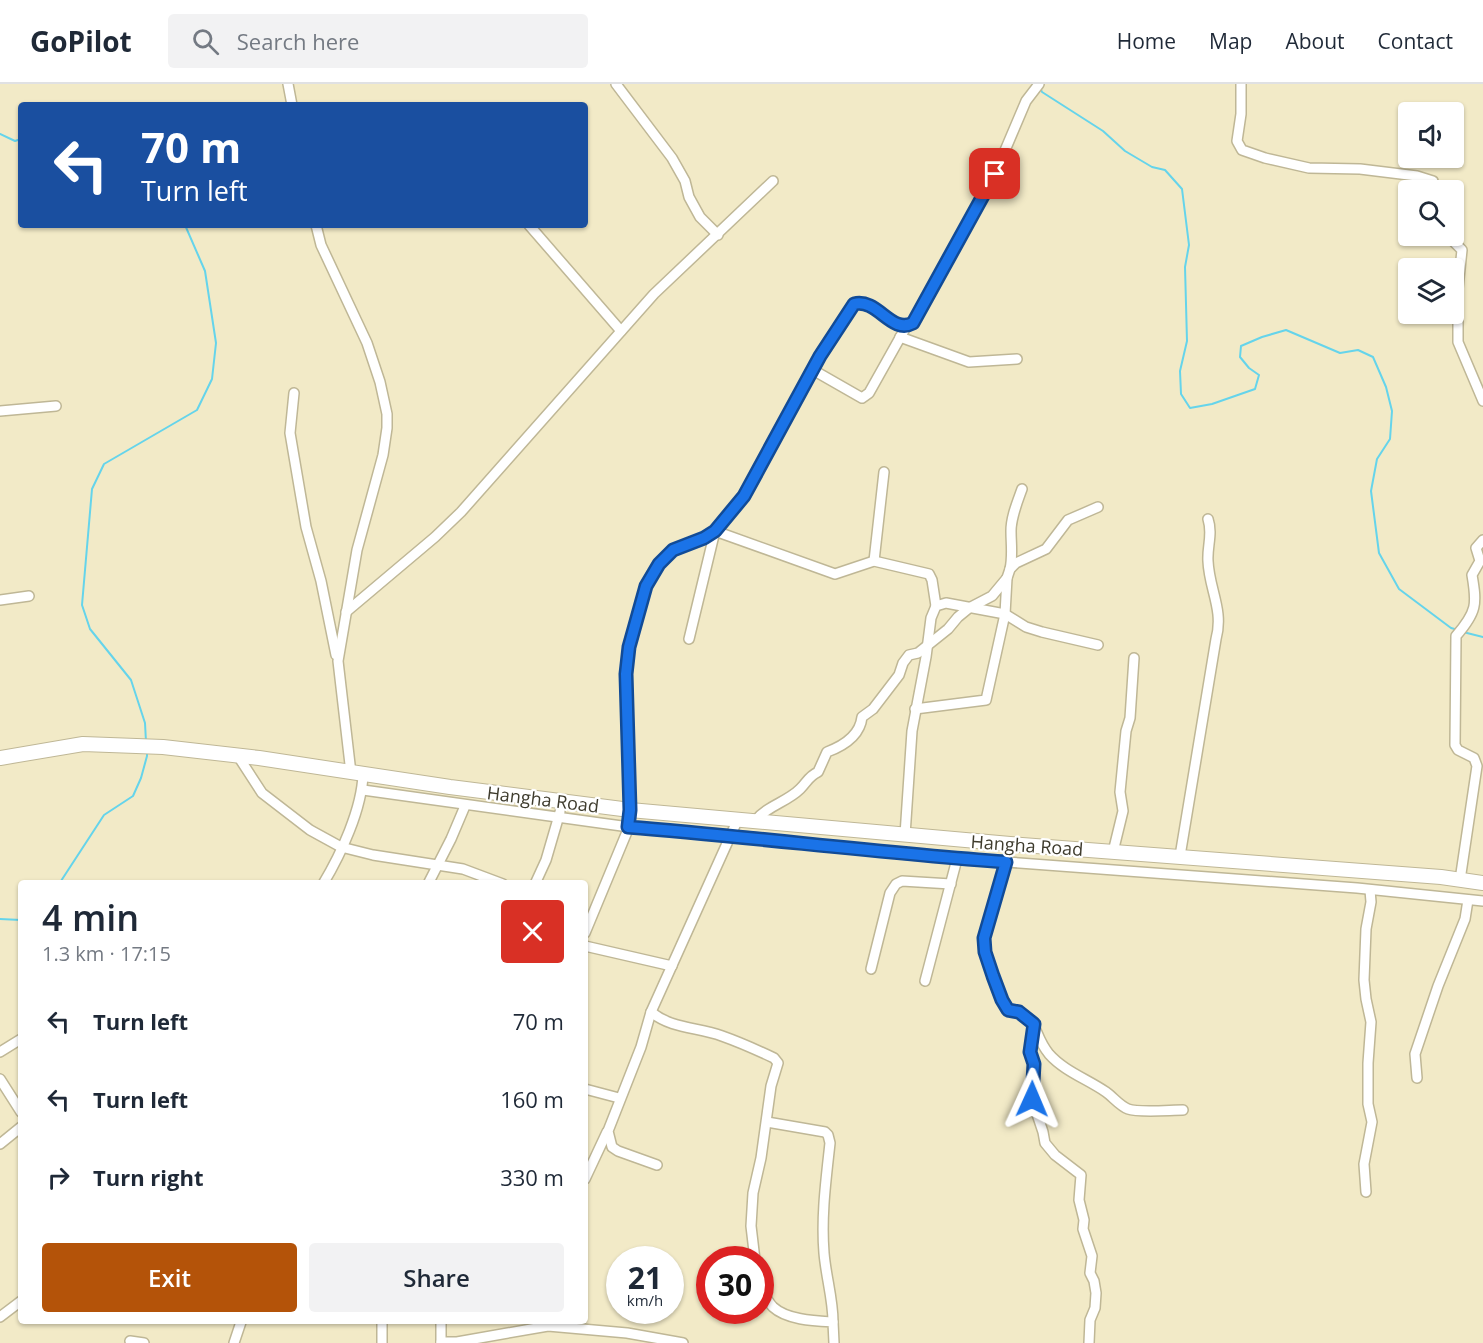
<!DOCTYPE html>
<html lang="en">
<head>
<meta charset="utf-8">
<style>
  :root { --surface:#fff; --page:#f2f2f3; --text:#1f2937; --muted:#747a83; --line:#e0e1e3; --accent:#b45309 }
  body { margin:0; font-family:"Open Sans",sans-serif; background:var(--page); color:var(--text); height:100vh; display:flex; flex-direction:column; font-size:22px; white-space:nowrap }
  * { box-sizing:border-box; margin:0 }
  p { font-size:20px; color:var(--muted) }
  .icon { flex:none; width:33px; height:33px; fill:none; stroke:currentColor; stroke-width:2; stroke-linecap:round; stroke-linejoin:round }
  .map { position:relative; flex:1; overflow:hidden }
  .sheet { position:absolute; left:18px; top:796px; width:570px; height:444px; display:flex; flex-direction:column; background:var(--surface); border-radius:6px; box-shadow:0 2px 4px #0004 }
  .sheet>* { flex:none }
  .banner { position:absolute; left:18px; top:18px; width:570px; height:126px; border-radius:6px; box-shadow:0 2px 4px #0004; background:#1a4fa0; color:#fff; overflow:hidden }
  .fabs { position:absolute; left:1398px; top:18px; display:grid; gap:12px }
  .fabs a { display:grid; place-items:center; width:66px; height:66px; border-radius:6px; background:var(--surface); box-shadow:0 2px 4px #0004; font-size:30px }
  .speed { position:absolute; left:606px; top:1162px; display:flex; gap:12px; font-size:30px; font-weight:700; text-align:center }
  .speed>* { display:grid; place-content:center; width:78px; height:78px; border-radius:50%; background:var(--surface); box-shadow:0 2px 4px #0004; line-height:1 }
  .speed small { font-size:15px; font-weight:400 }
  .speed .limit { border:9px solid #d22; background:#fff; color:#111 }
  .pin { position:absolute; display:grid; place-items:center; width:51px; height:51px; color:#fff; margin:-26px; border-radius:12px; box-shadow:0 3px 9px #0006 }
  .me { position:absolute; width:66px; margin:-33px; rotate:1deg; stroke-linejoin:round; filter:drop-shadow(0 0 4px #0008) }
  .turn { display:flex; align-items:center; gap:21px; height:126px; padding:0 24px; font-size:27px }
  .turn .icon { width:78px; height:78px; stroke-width:2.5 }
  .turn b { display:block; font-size:42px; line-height:51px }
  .round { display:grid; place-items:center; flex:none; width:63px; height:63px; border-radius:6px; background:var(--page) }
  .head { display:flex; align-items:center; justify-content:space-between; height:102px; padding:0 24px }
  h1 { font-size:36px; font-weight:600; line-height:45px }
  .action { display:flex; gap:12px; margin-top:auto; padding:12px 24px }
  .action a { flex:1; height:69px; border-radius:6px; background:var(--accent); color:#fff; font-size:24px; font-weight:600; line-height:69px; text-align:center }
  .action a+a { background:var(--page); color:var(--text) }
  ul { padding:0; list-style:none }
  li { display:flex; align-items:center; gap:18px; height:78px; padding:0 24px }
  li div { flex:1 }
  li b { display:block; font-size:22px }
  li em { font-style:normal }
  header { display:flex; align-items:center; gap:36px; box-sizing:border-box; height:84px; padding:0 30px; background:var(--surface); border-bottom:2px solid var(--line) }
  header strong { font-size:28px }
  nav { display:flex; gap:33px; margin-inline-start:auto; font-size:21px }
  .search { width:420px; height:54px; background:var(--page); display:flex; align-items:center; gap:15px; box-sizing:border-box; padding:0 21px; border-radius:6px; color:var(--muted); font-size:22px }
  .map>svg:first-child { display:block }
</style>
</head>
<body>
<header>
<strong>GoPilot</strong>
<div class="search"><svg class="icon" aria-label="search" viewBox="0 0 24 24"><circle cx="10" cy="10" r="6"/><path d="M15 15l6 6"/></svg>Search here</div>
<nav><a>Home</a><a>Map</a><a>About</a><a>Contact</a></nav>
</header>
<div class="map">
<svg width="1483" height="1259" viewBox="0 0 1483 1259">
  <rect width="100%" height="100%" fill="#f2eac7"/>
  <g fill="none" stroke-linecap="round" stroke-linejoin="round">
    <g stroke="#65d4eb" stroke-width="2">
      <polyline points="1040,3 1042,8 1103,47 1125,67 1152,83 1165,86 1182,105 1189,161 1185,183 1187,257 1180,287 1181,310 1190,324 1212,320 1255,305 1259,291 1249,284 1240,273 1241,262 1262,253 1286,246 1340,269 1358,266 1373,273 1386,303 1392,327 1390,355 1377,375 1371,407 1379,469 1399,505 1451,544 1458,546"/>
      <polyline points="0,50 15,57 21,55"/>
      <polyline points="1463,548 1483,553"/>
      <polyline points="146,658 145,639 131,596 90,545 82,521 92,405 104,380 197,326 212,295 216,259 205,187 185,141"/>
      <polyline points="59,800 104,731 133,712 141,694 147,672 147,667"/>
      <polyline points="0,835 21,836"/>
    </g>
    <g stroke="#bfb796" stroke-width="12">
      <g id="minor">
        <polyline points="288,0 292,21"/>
        <polyline points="616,0 672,74 685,97 689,113 700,133 718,151"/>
        <polyline points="1241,0 1241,30 1237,57 1242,66 1265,74 1309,84 1360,85 1417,92 1433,97 1434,106"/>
        <polyline points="316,141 321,161 367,259 380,298 387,330 387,344 383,371 357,466 338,577 351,689"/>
        <polyline points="529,141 621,247"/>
        <polyline points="1448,152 1462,166 1458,204 1458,258 1483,317"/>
        <polyline points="900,253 969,278 1017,275"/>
        <polyline points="813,286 862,314 869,309 906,243"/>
        <polyline points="294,309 290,349 306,443 321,497 336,571"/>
        <polyline points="0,327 56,322"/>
        <polyline points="874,477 884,388"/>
        <path d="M1010,485C1013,472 1011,460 1011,447C1011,433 1017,419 1022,405"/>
        <polyline points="0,516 29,512"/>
        <polyline points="346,528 435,453 461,428 654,210 773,97"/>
        <polyline points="689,555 715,447 835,490 874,477 929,490 932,496 936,522"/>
        <polyline points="915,625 986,616 1005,530 1007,494 1010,485 1016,479 1046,465 1068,436 1098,423"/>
        <polyline points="238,672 262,709 310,746 341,763 373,771 463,785 503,800"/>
        <polyline points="363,706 629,743 731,751 912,771 1357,804 1483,817"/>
        <path d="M756,736C767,722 787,718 800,705C807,698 809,692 818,688L827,668C843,662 860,652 862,633L873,625L899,591L903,579L909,571L918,569L948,545L958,533L969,524L992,512L1007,494"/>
        <polyline points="905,751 912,647 926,573 931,534 936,522 946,519 1005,530 1026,543 1042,548 1098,561"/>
        <polyline points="1113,768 1123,727 1120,708 1126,647 1130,634 1134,574"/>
        <path d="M1180,772L1216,555C1224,526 1209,505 1208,477C1207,462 1213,450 1208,435"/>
        <path d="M1006,778L984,854L985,868L993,892L1002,916L1008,925C1041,933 1031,948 1049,970C1064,987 1087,995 1106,1008C1113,1013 1120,1022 1128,1025C1139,1029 1170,1026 1183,1026"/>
        <path d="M1460,796L1477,682L1474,674L1458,666L1455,661L1456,552C1477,528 1477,520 1472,491L1480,477L1476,464L1483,456"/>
        <path d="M323,800C341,770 362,725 363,690"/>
        <polyline points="428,800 451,755 465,722"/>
        <polyline points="535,800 546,776 560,728"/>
        <path d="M585,849L629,743L630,726L626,590L629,563L646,502L659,480L673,466L704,454L715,447L744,412L820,271L854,220C878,214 891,251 913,239L995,90L1026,17L1039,0"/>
        <polyline points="585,862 672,882"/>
        <polyline points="871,885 890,809 896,800 902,797 951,800"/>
        <polyline points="925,897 957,775"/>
        <path d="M651,928C672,945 697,943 722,952C739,958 757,966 774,974L778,979L771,1002L761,1074L753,1109L751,1142L755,1176"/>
        <polyline points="1033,942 1030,968 1034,980 1032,1015 1043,1048 1045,1059 1055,1071 1081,1091 1079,1116 1084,1136 1083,1145 1092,1172 1090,1189 1094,1197 1096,1209 1095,1224 1090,1236 1089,1259"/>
        <polyline points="0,968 21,955"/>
        <polyline points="1417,994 1415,970 1438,902 1465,835 1468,816"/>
        <polyline points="0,995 21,1028"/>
        <polyline points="585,1005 619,1014"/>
        <path d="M767,1038L825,1048L828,1051L830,1059C826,1096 821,1132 824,1169C826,1193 833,1215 833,1238"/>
        <polyline points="0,1060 21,1043"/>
        <polyline points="657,1081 618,1067 612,1063 608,1047 641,963 651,928 738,735"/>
        <polyline points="585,1095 607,1048"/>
        <polyline points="1366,1108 1364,1080 1372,1038 1368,1020 1368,979 1371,938 1366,915 1364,896 1366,845 1371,818 1370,806"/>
        <path d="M760,1202C764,1209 767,1217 773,1223C787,1236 815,1237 833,1238L834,1259"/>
        <polyline points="0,1233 21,1217"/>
        <polyline points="130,1257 144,1259"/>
        <polyline points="441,1258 457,1258 548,1242 627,1249 683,1259"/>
        <polyline points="234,1259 241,1238"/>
        <polyline points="382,1259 382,1238"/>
        <polyline points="441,1259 441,1238"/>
      </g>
    </g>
    <g stroke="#bfb796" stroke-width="16">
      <polyline id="highway" points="0,674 83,660 163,663 259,674 450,703 630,726 1010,760 1441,793 1483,799"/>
    </g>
    <use href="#minor" stroke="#fff" stroke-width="9"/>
    <use href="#highway" stroke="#fff" stroke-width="14"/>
  </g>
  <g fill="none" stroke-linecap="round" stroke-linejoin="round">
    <g stroke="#114b97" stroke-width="15">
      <path id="route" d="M995,90L913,239C891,251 878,214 854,220L820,272L744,412L715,447L704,454L673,466L659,480L646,502L629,563L626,590L630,726L628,743C754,753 880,769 1006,778L984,854L985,868L993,892L1002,916L1008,926L1019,928L1034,940L1030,968L1034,980L1032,1015"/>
    </g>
    <use href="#route" stroke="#1a73e8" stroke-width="10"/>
  </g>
  <g text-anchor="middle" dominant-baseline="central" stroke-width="4.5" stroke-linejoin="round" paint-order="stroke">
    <g font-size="18" fill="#3e3b2d" stroke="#fff">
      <text transform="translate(543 715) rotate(7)">Hangha Road</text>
      <text transform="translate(1027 761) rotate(4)">Hangha Road</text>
    </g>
  </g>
</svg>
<div class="fabs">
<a><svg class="icon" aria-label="sound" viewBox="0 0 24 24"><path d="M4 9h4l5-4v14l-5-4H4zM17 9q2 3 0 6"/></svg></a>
<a><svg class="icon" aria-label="search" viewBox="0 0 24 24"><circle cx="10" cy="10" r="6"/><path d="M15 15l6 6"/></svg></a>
<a><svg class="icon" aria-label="layers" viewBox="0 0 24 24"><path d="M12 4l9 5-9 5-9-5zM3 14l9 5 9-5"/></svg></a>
</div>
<div class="speed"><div>21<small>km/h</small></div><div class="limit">30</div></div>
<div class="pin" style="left:995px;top:90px;background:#d93025"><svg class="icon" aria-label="arrive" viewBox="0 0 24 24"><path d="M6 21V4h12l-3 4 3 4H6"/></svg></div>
<svg class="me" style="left:1032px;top:1015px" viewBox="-20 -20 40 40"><path d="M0-17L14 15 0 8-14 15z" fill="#1a73e8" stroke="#fff" stroke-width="4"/></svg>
<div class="banner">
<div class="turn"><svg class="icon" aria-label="left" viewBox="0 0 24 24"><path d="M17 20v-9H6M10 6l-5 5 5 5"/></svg><div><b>70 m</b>Turn left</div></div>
</div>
<section class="sheet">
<div class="head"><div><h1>4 min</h1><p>1.3 km · 17:15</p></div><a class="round" style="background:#d93025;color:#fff"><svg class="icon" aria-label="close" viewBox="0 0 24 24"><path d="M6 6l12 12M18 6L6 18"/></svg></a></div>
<ul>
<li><svg class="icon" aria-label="left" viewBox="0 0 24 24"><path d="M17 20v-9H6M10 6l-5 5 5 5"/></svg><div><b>Turn left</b></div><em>70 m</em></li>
<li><svg class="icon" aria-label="left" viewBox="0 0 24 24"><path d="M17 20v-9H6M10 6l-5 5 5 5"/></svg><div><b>Turn left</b></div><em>160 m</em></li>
<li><svg class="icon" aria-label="right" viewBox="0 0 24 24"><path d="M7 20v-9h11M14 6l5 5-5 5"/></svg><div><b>Turn right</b></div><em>330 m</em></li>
</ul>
<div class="action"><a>Exit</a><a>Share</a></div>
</section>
</div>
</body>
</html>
